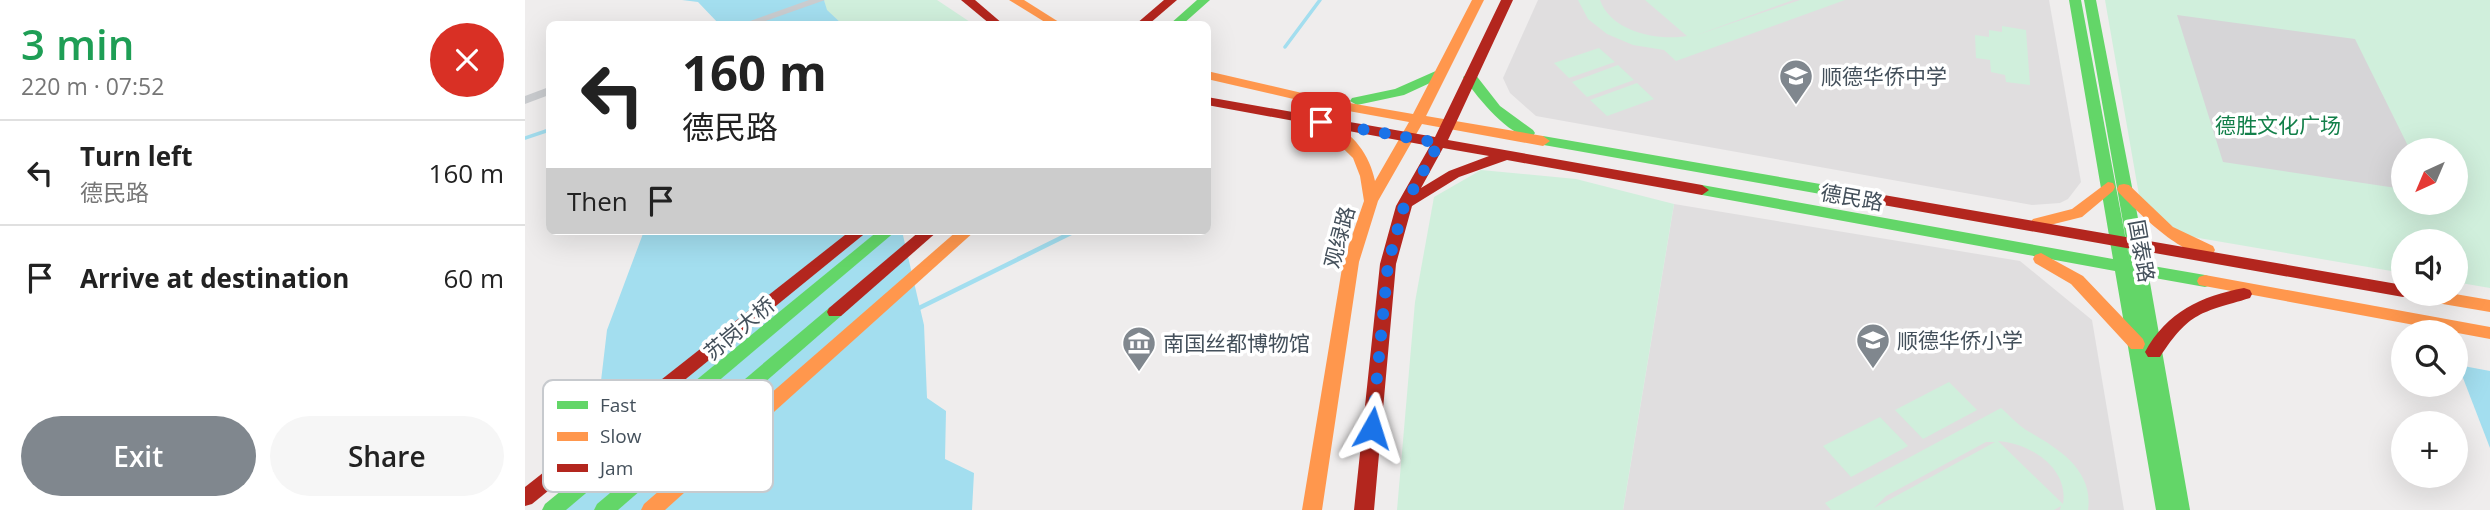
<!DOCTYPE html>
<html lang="en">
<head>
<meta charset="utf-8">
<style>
  :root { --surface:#fff; --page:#f6f6f6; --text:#222; --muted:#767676; --line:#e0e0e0; --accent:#80878e }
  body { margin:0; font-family:"Open Sans","Noto Sans SC",sans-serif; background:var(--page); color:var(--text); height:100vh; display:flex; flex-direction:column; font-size:26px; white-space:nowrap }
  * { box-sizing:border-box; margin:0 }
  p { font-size:23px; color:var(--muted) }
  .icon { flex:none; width:38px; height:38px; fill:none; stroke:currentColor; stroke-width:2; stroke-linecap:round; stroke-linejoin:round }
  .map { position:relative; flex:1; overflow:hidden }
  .panel { display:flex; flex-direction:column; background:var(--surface); width:525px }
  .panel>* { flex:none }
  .top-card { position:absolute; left:21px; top:21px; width:665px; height:214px; border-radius:10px; box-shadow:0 7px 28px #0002; background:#fff; color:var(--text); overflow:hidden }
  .needle { width:46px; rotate:224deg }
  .fabs { position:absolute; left:1866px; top:138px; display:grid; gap:14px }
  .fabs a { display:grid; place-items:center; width:77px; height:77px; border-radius:50%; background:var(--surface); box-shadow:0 7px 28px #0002; font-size:35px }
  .pin { position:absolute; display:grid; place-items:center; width:60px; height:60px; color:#fff; margin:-30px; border-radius:14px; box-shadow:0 4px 10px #0006 }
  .me { position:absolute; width:77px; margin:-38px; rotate:6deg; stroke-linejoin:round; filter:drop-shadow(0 0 5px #0008) }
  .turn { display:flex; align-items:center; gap:24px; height:147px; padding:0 21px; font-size:32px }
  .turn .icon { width:91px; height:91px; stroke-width:2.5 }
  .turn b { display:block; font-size:49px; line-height:60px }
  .then { display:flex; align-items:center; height:66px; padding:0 21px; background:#0003; gap:14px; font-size:26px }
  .round { display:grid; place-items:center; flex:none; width:74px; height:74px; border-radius:37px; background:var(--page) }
  .headline { display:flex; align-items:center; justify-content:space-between; height:119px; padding:0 21px }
  h1 { font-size:42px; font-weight:600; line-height:52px; color:#1e9e55 }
  .button { display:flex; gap:14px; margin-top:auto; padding:14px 21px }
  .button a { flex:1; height:80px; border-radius:42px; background:var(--accent); color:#fff; font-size:28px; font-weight:600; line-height:80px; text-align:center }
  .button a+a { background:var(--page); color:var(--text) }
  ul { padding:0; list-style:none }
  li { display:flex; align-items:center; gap:21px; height:105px; padding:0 21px; border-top:2px solid var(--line) }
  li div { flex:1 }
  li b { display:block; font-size:26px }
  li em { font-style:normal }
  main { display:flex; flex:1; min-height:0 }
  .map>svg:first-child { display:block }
</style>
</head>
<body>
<main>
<section class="panel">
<div class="headline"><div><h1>3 min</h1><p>220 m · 07:52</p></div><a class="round" style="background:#d93025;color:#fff"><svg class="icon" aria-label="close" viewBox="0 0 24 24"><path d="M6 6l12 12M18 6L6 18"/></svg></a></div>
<ul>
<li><svg class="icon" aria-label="left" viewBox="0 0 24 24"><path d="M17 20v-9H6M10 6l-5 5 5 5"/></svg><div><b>Turn left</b><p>德民路</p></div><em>160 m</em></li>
<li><svg class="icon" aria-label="arrive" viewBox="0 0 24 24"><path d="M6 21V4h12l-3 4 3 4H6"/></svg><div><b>Arrive at destination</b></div><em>60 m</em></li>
</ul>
<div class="button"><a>Exit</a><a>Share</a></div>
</section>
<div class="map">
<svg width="1965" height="510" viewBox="0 0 1965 510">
  <rect width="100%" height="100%" fill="#efeded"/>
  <g fill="#e0dedf">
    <polygon points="1013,0 1524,0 1556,182 1543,199 1535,203 1507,205 1011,116 985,93 978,78"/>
    <polygon points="1149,204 1495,261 1567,320 1599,510 1098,510"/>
  </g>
  <g fill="#d0efdc" fill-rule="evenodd">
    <polygon points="299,0 412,0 448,24 317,24 301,10"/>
    <path d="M1053,0H1075C1086,32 1133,41 1162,36L1120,0H1268L1169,36L1275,0H1320L1151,61L1139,50L1108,45L1082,34L1063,19Z"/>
    <path d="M1580,0H1965V288L1930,282V242H1878V273L1656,235L1614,195ZM1878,150H1930V203H1878Z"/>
    <polygon points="1477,26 1501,30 1505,85 1481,82 1480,75 1466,72 1465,60 1451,58 1450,35 1464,37 1464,30 1477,32"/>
    <polygon points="1074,48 1090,62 1044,78 1029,63"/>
    <polygon points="1093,65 1109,80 1062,97 1047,82"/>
    <polygon points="1112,83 1129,99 1082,116 1065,100"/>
    <polygon points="956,170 1051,179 1149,204 1098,510 872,510 890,302 909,197"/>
    <polygon points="1424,382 1452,410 1398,439 1370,410"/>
    <path d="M1476,408C1484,415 1492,424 1501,430C1531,447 1569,469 1563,510H1535L1536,506L1529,510H1306L1300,503ZM1473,441C1505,443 1544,468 1538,504ZM1461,442H1470L1349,508L1361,496Z"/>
    <polygon points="1355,417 1383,446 1326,477 1298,446"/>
  </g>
  <g fill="#a3deef">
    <polygon points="157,0 299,0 302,10 317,24 194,24 173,2"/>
    <polygon points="119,231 377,231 399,325 402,398 421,411 420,459 449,473 447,510 27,510 72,415 82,330"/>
    <polygon points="1933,365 1965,371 1965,448"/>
  </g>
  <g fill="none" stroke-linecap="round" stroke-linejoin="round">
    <g stroke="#a3deef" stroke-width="3.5">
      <polyline points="760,47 795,0"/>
      <polyline points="0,138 24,130"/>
    </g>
    <polyline stroke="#a3deef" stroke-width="4.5" points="390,310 550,231"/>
  </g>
  <polygon fill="#d6d5d7" points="1652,15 1830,39 1885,150 1878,150 1878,189 1698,162"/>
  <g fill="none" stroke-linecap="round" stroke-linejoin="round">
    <g fill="#cacccf" fill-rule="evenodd">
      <polygon points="284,0 300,0 232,24 217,24"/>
      <polygon points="24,87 24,95 0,104 0,96"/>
    </g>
    <g fill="#63d668" fill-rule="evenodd">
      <polygon points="672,0 685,0 658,24 645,24"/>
      <polygon points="1544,0 1556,0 1605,262 1559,0 1571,0 1622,265 1680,275 1686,277 1688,281 1686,285 1680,287 1624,277 1665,510 1631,510 1590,271 1177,195 1170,190 1177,185 1588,259"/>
      <polygon points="913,70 920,74 918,77 879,95 832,105 825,101 827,98 870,89"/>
      <path d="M945,73L950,74L975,106L1008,130L1010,133L1008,136C986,141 950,94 938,77Z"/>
      <polygon points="1018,136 1301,185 1308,190 1301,195 1013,144 1011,141"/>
      <polygon points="353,231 371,231 41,510 17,510 20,504"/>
      <polygon points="310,306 316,308 318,312 316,316 93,510 69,510 72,504 304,308"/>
    </g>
    <g fill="#ff974d" fill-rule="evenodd">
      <polygon points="484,0 499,0 537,24 523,24"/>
      <path d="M947,0H959L901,116L1018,136L1025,141L1018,146L897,124L853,201L834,262L797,510H777L818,262L839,201L835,176L828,158L796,127L803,123C828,131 845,156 850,181L884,122L807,108L682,79V71L807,100L888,114Z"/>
      <polygon points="1583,182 1588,183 1590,187 1588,191 1557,217 1513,228 1505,223 1508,219 1547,209"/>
      <path d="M1599,184L1604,185L1648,227L1688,246L1690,250L1688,254C1661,262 1611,210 1594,193L1592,189L1594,185Z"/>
      <polygon points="432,231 450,231 140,510 116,510 119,504"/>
      <polygon points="1516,253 1558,276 1618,339 1620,344 1618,349 1606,349 1546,284 1510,263 1508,259 1510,255"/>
      <polygon points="1680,275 1965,327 1965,339 1674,285 1672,281 1674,277"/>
      <polygon points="1886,294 1930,294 1965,300 1965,312 1894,300 1888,298"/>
    </g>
    <g fill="#b3261e" fill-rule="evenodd">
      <polygon points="436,0 450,0 478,24 465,24"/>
      <polygon points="639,0 652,0 624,24 611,24"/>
      <path d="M976,0H988L923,140L1177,185L1184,190L1177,195L982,160L934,177L887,206L871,264L849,510H829L855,264L871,206L905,146L682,105V97L910,137ZM918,148L964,156L924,171L896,188Z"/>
      <polygon points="1301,185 1878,285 1878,294 1884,294 1878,297 1296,194 1294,190 1296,186"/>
      <polygon points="325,231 343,231 7,504 0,506 0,487"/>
      <polygon points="395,231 413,231 316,316 304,316 302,312 304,308"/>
      <path d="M1719,288L1725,290L1727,294L1725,298C1676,313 1665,311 1635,357H1623L1620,352C1642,312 1676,296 1719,288Z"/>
    </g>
  </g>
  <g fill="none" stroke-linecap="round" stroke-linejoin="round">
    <polyline stroke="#1a73e8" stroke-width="12" stroke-dasharray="0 21.6" points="796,122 914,143 879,206 863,264 847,428"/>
  </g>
  <defs>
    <g id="school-pin" transform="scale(1.75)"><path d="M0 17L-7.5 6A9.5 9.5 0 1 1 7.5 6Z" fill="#80878e" stroke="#fff"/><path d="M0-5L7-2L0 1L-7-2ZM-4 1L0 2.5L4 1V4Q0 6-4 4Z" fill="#fff"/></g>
    <g id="museum-pin" transform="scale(1.75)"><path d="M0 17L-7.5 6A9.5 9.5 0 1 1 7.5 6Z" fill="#80878e" stroke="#fff"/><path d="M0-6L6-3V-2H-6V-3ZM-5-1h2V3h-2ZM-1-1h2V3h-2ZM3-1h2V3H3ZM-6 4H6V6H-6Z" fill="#fff"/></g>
  </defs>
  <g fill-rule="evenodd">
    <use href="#school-pin" x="1271" y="76"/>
    <use href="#school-pin" x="1348" y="340"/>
    <use href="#museum-pin" x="614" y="343"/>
  </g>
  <g text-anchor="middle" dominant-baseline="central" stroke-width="7" stroke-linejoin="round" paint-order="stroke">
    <g font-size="21" fill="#44505b" stroke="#fff" text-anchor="start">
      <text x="1296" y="76">顺德华侨中学</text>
      <text x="1372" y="340">顺德华侨小学</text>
      <text x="638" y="343">南国丝都博物馆</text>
    </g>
    <g font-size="21" fill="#127f49" stroke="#fff">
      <text x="1753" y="125">德胜文化广场</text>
    </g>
    <g font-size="21" fill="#44505b" stroke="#fff">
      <text transform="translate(1327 197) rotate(10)">德民路</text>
      <text transform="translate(814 237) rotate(-75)">观绿路</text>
      <text transform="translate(1617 251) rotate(80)">国泰路</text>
      <text transform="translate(214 328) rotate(-40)">苏岗大桥</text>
    </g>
  </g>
  <rect x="18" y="380" width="230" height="112" rx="10" fill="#fff" stroke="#c7cace" stroke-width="2"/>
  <rect x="32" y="401" width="31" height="8" fill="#63d668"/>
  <rect x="32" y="432" width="31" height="9" fill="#ff974d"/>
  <rect x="32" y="464" width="31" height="8" fill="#b3261e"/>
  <g font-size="19" fill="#44505b">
    <text x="75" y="412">Fast</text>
    <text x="75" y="443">Slow</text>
    <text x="75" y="475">Jam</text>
  </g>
</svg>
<div class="fabs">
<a><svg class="needle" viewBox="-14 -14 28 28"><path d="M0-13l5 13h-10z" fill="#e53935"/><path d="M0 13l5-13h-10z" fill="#767676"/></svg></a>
<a><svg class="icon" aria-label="sound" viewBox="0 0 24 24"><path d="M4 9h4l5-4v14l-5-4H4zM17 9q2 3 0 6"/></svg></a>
<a><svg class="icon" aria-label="search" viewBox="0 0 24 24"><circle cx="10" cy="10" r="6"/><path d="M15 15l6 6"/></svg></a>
<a>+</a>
</div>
<div class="pin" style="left:796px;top:122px;background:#d93025"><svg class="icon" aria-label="arrive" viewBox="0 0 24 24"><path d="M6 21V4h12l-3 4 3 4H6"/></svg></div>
<svg class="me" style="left:847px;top:428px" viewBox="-20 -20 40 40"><path d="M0-17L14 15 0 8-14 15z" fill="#1a73e8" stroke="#fff" stroke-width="4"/></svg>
<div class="top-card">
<div class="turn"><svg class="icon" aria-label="left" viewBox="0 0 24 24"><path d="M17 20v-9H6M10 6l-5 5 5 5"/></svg><div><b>160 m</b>德民路</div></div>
<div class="then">Then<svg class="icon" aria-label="arrive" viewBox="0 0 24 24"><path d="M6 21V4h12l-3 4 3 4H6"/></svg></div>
</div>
</div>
</main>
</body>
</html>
